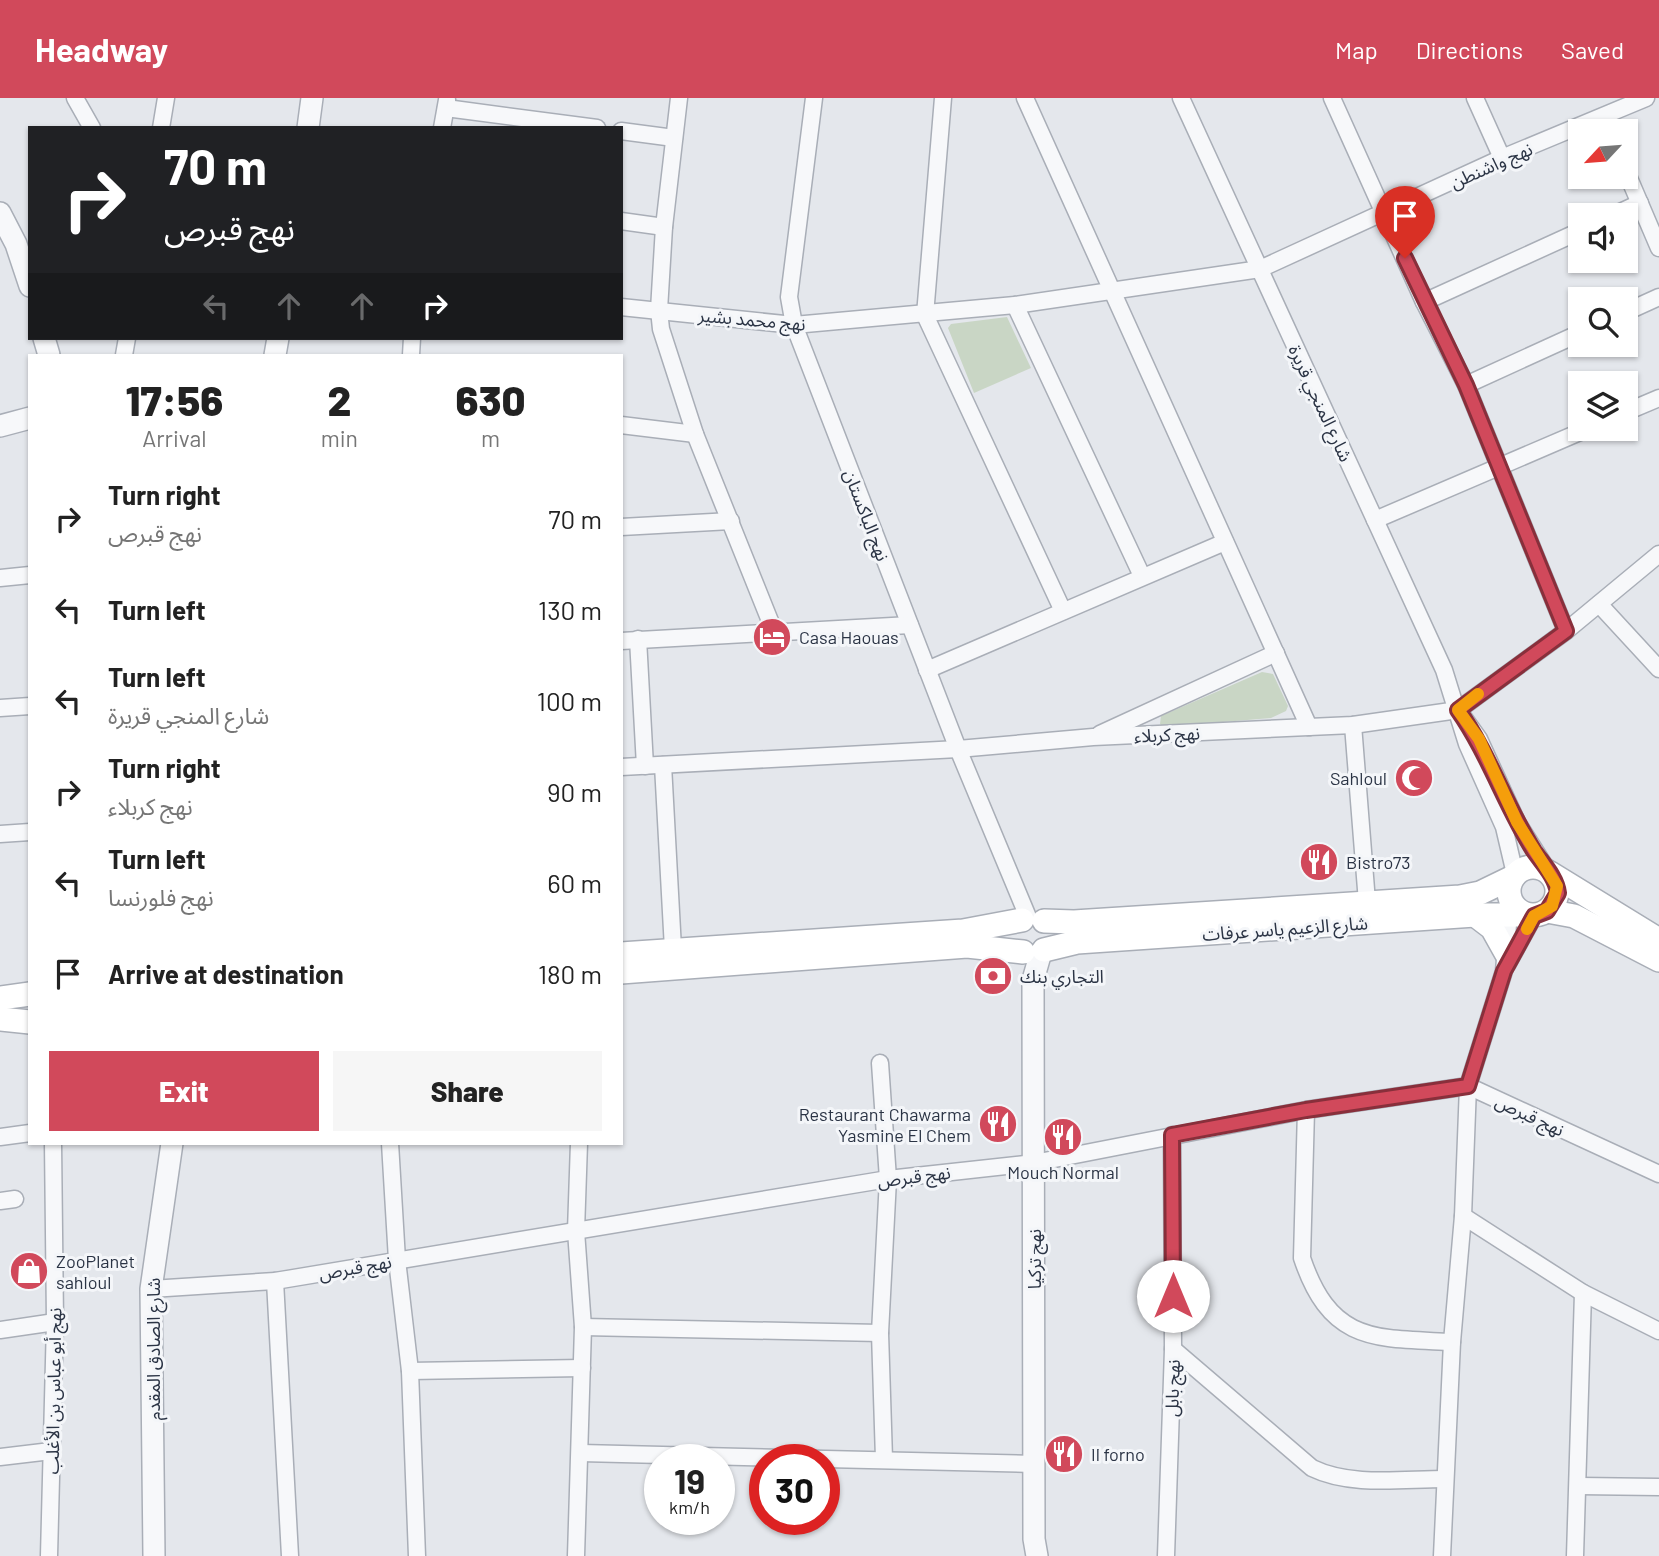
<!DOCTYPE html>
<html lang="en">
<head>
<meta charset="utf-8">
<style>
  :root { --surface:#fff; --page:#f6f6f6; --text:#222; --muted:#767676; --accent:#d1495b }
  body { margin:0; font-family:Barlow,"Noto Sans Arabic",sans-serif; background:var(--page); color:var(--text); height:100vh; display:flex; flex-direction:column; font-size:26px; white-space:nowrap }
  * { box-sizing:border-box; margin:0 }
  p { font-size:23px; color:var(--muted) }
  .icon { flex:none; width:38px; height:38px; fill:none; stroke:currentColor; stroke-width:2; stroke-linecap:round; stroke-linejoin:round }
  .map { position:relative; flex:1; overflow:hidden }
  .sheet { position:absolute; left:28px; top:256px; width:595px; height:791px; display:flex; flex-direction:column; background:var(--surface); border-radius:0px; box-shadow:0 2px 5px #0004 }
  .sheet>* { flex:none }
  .hud { position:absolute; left:28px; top:28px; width:595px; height:214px; border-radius:0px; box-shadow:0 2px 5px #0004; background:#202124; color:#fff; overflow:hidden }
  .needle { width:46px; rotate:244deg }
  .fabs { position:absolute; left:1568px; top:21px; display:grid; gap:14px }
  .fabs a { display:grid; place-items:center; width:70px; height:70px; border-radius:0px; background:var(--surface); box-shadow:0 2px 5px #0004; font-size:35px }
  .speed { position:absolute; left:644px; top:1346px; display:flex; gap:14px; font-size:35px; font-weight:700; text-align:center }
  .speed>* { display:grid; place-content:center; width:91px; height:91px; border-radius:50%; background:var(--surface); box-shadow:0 2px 5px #0004; line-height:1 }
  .speed small { font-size:18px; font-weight:400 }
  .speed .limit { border:10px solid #d22; background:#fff; color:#111 }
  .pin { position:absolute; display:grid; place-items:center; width:60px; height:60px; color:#fff; margin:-72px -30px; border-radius:50% 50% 50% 0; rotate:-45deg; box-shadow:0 0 7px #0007 }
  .pin .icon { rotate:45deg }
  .me { position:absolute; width:77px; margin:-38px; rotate:0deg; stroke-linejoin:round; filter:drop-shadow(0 0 5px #0008) }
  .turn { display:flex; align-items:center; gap:24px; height:147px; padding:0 21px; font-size:32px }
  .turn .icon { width:91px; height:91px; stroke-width:2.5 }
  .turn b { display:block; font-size:49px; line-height:60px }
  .lanes { display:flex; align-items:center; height:66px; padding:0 21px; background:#0003; justify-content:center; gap:35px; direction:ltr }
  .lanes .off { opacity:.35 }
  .eta { display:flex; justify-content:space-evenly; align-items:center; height:119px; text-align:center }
  .eta b { font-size:42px; font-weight:800; line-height:49px }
  .primary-button { display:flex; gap:14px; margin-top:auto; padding:14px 21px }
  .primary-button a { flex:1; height:80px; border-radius:0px; background:var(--accent); color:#fff; font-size:28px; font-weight:800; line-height:80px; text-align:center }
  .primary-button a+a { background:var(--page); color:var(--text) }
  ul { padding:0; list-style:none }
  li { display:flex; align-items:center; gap:21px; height:91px; padding:0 21px }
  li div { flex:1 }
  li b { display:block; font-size:26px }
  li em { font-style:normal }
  header { display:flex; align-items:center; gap:42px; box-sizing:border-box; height:98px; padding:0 35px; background:var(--accent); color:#fff }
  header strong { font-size:33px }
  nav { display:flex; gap:38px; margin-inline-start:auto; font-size:24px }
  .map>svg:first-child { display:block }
</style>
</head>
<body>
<header>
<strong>Headway</strong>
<nav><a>Map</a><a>Directions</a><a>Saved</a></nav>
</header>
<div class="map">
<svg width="1659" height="1458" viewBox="0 0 1659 1458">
  <rect width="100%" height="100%" fill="#e4e7ec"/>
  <g fill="#c9d6c5">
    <polygon points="1007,219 1031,270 974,295 948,230 951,226"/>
    <polygon points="1262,574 1273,576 1288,608 1286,613 1271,620 1163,629 1160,626 1161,618"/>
  </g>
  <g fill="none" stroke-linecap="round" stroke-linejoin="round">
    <g stroke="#a9aeb7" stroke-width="19">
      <g id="minor">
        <polyline points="75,0 92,30"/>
        <polyline points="679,0 664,129 659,212 661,231 695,336 774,533"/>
        <polyline points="814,0 789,199 794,227 958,651 1028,819"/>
        <polyline points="943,0 925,217 1063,513"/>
        <polyline points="1025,0 1309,629"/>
        <polyline points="1181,0 1444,572 1467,646 1504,729 1515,776"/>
        <polyline points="1332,0 1424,204 1466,287 1566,533"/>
        <polyline points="1475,0 1502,60"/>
        <polyline points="446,10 597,30"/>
        <polyline points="161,30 166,0"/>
        <polyline points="442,30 447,2"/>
        <polyline points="621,33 674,40"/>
        <polyline points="1626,73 1659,150"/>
        <polyline points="1614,117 1640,105"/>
        <polyline points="621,123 664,129"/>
        <polyline points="1424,204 1580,133"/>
        <polyline points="1015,207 1142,478"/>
        <polyline points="621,209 794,227 1015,207 1260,171 1502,60 1646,0"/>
        <polyline points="1626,214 1659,199"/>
        <polyline points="124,257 127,240"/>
        <polyline points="411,257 412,240"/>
        <polyline points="1466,287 1580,235"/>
        <polyline points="1626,314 1659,300"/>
        <polyline points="621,327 695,336"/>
        <polyline points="1375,422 1587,331"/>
        <polyline points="621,429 731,423"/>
        <polyline points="0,480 30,477"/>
        <polyline points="1599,506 1659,571"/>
        <polyline points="638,541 645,668"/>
        <polyline points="621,543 910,527"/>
        <polyline points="927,572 1225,444"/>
        <polyline points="0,610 30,608"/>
        <polyline points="1464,620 1479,641 1517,724 1548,773"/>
        <polyline points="1353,627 1367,804"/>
        <polyline points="1100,636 1276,555"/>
        <polyline points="663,667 673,851"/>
        <polyline points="621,669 958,651 1093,639 1353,627 1458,612 1566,533 1659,456"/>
        <polyline points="0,736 30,734"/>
        <polyline points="1507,867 1534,818"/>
        <polyline points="880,965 888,1081 880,1235 884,1361"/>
        <path d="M1306,1012L1302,1160C1331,1246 1375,1240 1452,1244"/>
        <polyline points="0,1039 30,1035"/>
        <polyline points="390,1045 397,1162 410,1273 417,1458"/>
        <polyline points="0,1103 15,1101"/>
        <polyline points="1463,1118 1583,1195 1659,1233"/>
        <polyline points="275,1183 290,1458"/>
        <polyline points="151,1191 275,1183 888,1081 1034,1065 1306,1012 1468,988 1659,1076"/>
        <polyline points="583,1229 880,1235"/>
        <polyline points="0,1232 55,1224"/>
        <path d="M1173,1251L1312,1370C1351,1389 1402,1381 1445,1381"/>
        <polyline points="410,1273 582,1270"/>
        <polyline points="581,1355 1034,1366"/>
        <polyline points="0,1359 51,1353"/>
        <polyline points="1579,1388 1659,1389"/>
        <polyline points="49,1458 55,1224 53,1045"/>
        <polyline points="576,1458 583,1229 576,1133 579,1045"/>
        <polyline points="1166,1458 1173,1251 1172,1037"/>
        <polyline points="1442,1458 1452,1244 1463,1118 1468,988 1504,873 1510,803"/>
        <polyline points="1575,1458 1583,1195"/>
      </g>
    </g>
    <g stroke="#a9aeb7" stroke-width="24">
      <g id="tertiary">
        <polyline points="308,30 312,0"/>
        <polyline points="0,115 16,146 30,188"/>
        <polyline points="44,240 49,257"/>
        <polyline points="275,257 278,240"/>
        <polyline points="0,328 30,320"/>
        <polyline points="154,1458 151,1191 172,1045"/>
        <polyline points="1037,1458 1034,1441 1033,882 1041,854"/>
      </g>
    </g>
    <g stroke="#a9aeb7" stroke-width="26">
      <g id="secondary">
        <circle cx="1533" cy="793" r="24"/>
        <polyline points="1550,775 1659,842"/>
        <polyline points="1547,813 1574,818 1659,862"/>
        <polyline points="1475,817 1492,830 1506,855"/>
        <polyline points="1044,823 1074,824 1460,799 1480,795 1513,779"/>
        <polyline points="1044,852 1077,844 1475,817 1527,817"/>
        <polyline points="621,856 963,833 1022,822"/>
        <polyline points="621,874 967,848 1023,854"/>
        <polyline points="0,900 30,896"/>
        <polyline points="0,921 30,924"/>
      </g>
    </g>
    <use href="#minor" stroke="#f7f8fa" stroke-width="16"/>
    <use href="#tertiary" stroke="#f7f8fa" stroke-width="21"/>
    <use href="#secondary" stroke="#fff" stroke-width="23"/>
  </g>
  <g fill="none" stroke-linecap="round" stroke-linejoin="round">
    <g stroke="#882f3b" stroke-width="18">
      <path id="route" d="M1173,1198L1172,1037L1306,1012L1468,988L1504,873L1534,818L1547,813L1558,795C1556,779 1543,766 1534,753C1505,707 1489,656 1458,612L1566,533L1466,287L1405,160"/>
    </g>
    <use href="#route" stroke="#d1495b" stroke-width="12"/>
    <polyline stroke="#f59e0b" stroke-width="12" points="1478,596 1458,612 1479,641 1517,724 1557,788 1552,808 1534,818 1527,831"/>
  </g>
  <defs>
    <g id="hotel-disc" transform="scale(2.0125)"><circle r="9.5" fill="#d1495b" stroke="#f4f6f9"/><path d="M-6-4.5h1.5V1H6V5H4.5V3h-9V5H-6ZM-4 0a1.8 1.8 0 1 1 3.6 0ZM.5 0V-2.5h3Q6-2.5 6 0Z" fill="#fff"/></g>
    <g id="mosque-disc" transform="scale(2.0125)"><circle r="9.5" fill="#d1495b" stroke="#f4f6f9"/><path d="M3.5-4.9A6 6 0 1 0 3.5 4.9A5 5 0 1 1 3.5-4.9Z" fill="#fff"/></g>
    <g id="restaurant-disc" transform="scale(2.0125)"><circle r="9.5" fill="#d1495b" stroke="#f4f6f9"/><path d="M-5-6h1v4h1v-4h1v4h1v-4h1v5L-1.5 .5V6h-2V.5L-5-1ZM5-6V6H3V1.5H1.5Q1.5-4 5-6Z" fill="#fff"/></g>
    <g id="bank-disc" transform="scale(2.0125)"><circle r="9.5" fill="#d1495b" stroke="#f4f6f9"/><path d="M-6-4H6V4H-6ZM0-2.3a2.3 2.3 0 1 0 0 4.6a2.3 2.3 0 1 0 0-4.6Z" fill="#fff"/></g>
    <g id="shop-disc" transform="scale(2.0125)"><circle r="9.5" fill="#d1495b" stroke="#f4f6f9"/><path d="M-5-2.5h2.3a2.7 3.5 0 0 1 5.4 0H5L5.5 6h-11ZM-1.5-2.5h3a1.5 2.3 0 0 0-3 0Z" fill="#fff"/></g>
  </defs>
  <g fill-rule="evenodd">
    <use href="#hotel-disc" x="772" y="539"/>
    <use href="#mosque-disc" x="1414" y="680"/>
    <use href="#restaurant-disc" x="1319" y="764"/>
    <use href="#bank-disc" x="993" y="878"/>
    <use href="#restaurant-disc" x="998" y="1026"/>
    <use href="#restaurant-disc" x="1063" y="1039"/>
    <use href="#shop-disc" x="29" y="1173"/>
    <use href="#restaurant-disc" x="1064" y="1356"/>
  </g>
  <g text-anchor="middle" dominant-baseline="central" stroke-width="6" stroke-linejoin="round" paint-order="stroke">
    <g font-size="18" fill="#2b3445" stroke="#f4f6f9">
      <text transform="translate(1491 67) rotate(-24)">نهج واشنطن</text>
      <text transform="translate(752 221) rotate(5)">نهج محمد بشير</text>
      <text transform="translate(1321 305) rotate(65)">شارع المنجي قريرة</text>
      <text transform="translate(867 417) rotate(69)">نهج الباكستان</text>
      <text transform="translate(1167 636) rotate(-3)">نهج كربلاء</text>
      <text transform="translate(1285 830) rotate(-4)">شارع الزعيم ياسر عرفات</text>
      <text transform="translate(1530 1017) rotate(25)">نهج قبرص</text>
      <text transform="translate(914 1078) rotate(-7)">نهج قبرص</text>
      <text transform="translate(1034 1161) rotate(-90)">نهج تركيا</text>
      <text transform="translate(355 1169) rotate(-10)">نهج قبرص</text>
      <text transform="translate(153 1251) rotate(-90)">شارع الصادق المقدم</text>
      <text transform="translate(1172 1290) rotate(-88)">نهج بابل</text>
      <text transform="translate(53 1293) rotate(-89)">نهج أبو عباس بن الأغلب</text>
    </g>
    <g font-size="18" fill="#2b3445" stroke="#f4f6f9" text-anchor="start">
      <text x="799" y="539">Casa Haouas</text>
      <text x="1387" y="680" text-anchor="end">Sahloul</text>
      <text x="1346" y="764">Bistro73</text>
      <text x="1020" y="878">التجاري بنك</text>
      <text x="971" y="1016" text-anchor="end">Restaurant Chawarma<tspan x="971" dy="21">Yasmine El Chem</tspan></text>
      <text x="1063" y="1074" text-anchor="middle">Mouch Normal</text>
      <text x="56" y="1163">ZooPlanet<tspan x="56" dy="21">sahloul</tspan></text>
      <text x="1091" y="1356">Il forno</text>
    </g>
  </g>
</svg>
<div class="fabs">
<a><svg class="needle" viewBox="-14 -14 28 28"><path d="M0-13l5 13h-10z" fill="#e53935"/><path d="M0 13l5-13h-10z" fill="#767676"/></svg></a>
<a><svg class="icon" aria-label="sound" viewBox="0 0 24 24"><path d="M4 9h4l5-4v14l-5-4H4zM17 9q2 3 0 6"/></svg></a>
<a><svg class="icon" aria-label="search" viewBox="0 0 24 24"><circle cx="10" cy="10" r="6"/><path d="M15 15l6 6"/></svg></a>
<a><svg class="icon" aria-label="layers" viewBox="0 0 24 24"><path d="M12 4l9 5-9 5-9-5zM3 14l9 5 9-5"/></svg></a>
</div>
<div class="speed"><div>19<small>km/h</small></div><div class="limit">30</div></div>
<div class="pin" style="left:1405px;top:160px;background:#d93025"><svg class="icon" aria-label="arrive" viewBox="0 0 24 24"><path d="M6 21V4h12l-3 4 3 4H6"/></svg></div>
<svg class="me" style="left:1173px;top:1198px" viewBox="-20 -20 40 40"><circle r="19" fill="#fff"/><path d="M0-13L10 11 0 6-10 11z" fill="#d1495b"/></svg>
<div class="hud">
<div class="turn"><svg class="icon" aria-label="right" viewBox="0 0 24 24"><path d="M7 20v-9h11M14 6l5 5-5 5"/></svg><div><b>70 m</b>نهج قبرص</div></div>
<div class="lanes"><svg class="icon off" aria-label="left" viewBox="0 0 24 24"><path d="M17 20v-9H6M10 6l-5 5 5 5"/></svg><svg class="icon off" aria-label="ahead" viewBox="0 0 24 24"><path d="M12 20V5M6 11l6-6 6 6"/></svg><svg class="icon off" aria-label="ahead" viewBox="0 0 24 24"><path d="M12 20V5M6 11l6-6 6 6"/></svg><svg class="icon" aria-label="right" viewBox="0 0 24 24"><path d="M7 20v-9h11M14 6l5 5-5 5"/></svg></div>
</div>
<section class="sheet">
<div class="eta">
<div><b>17:56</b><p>Arrival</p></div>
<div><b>2</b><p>min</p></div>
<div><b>630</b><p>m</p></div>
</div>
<ul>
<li><svg class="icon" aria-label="right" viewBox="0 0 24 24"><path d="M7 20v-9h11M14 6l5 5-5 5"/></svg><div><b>Turn right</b><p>نهج قبرص</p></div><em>70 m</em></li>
<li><svg class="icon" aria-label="left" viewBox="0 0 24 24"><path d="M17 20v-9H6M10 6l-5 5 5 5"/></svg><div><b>Turn left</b></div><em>130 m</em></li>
<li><svg class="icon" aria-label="left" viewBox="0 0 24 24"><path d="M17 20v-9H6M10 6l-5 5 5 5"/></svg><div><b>Turn left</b><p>شارع المنجي قريرة</p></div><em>100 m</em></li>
<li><svg class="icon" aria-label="right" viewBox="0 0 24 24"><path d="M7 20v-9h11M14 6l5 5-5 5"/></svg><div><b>Turn right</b><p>نهج كربلاء</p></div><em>90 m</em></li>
<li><svg class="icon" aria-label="left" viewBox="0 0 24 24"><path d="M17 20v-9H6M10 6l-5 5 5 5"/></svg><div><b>Turn left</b><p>نهج فلورنسا</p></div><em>60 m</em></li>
<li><svg class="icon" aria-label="arrive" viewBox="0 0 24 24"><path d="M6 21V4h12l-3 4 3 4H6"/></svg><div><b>Arrive at destination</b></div><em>180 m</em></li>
</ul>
<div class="primary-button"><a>Exit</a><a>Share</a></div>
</section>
</div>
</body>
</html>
